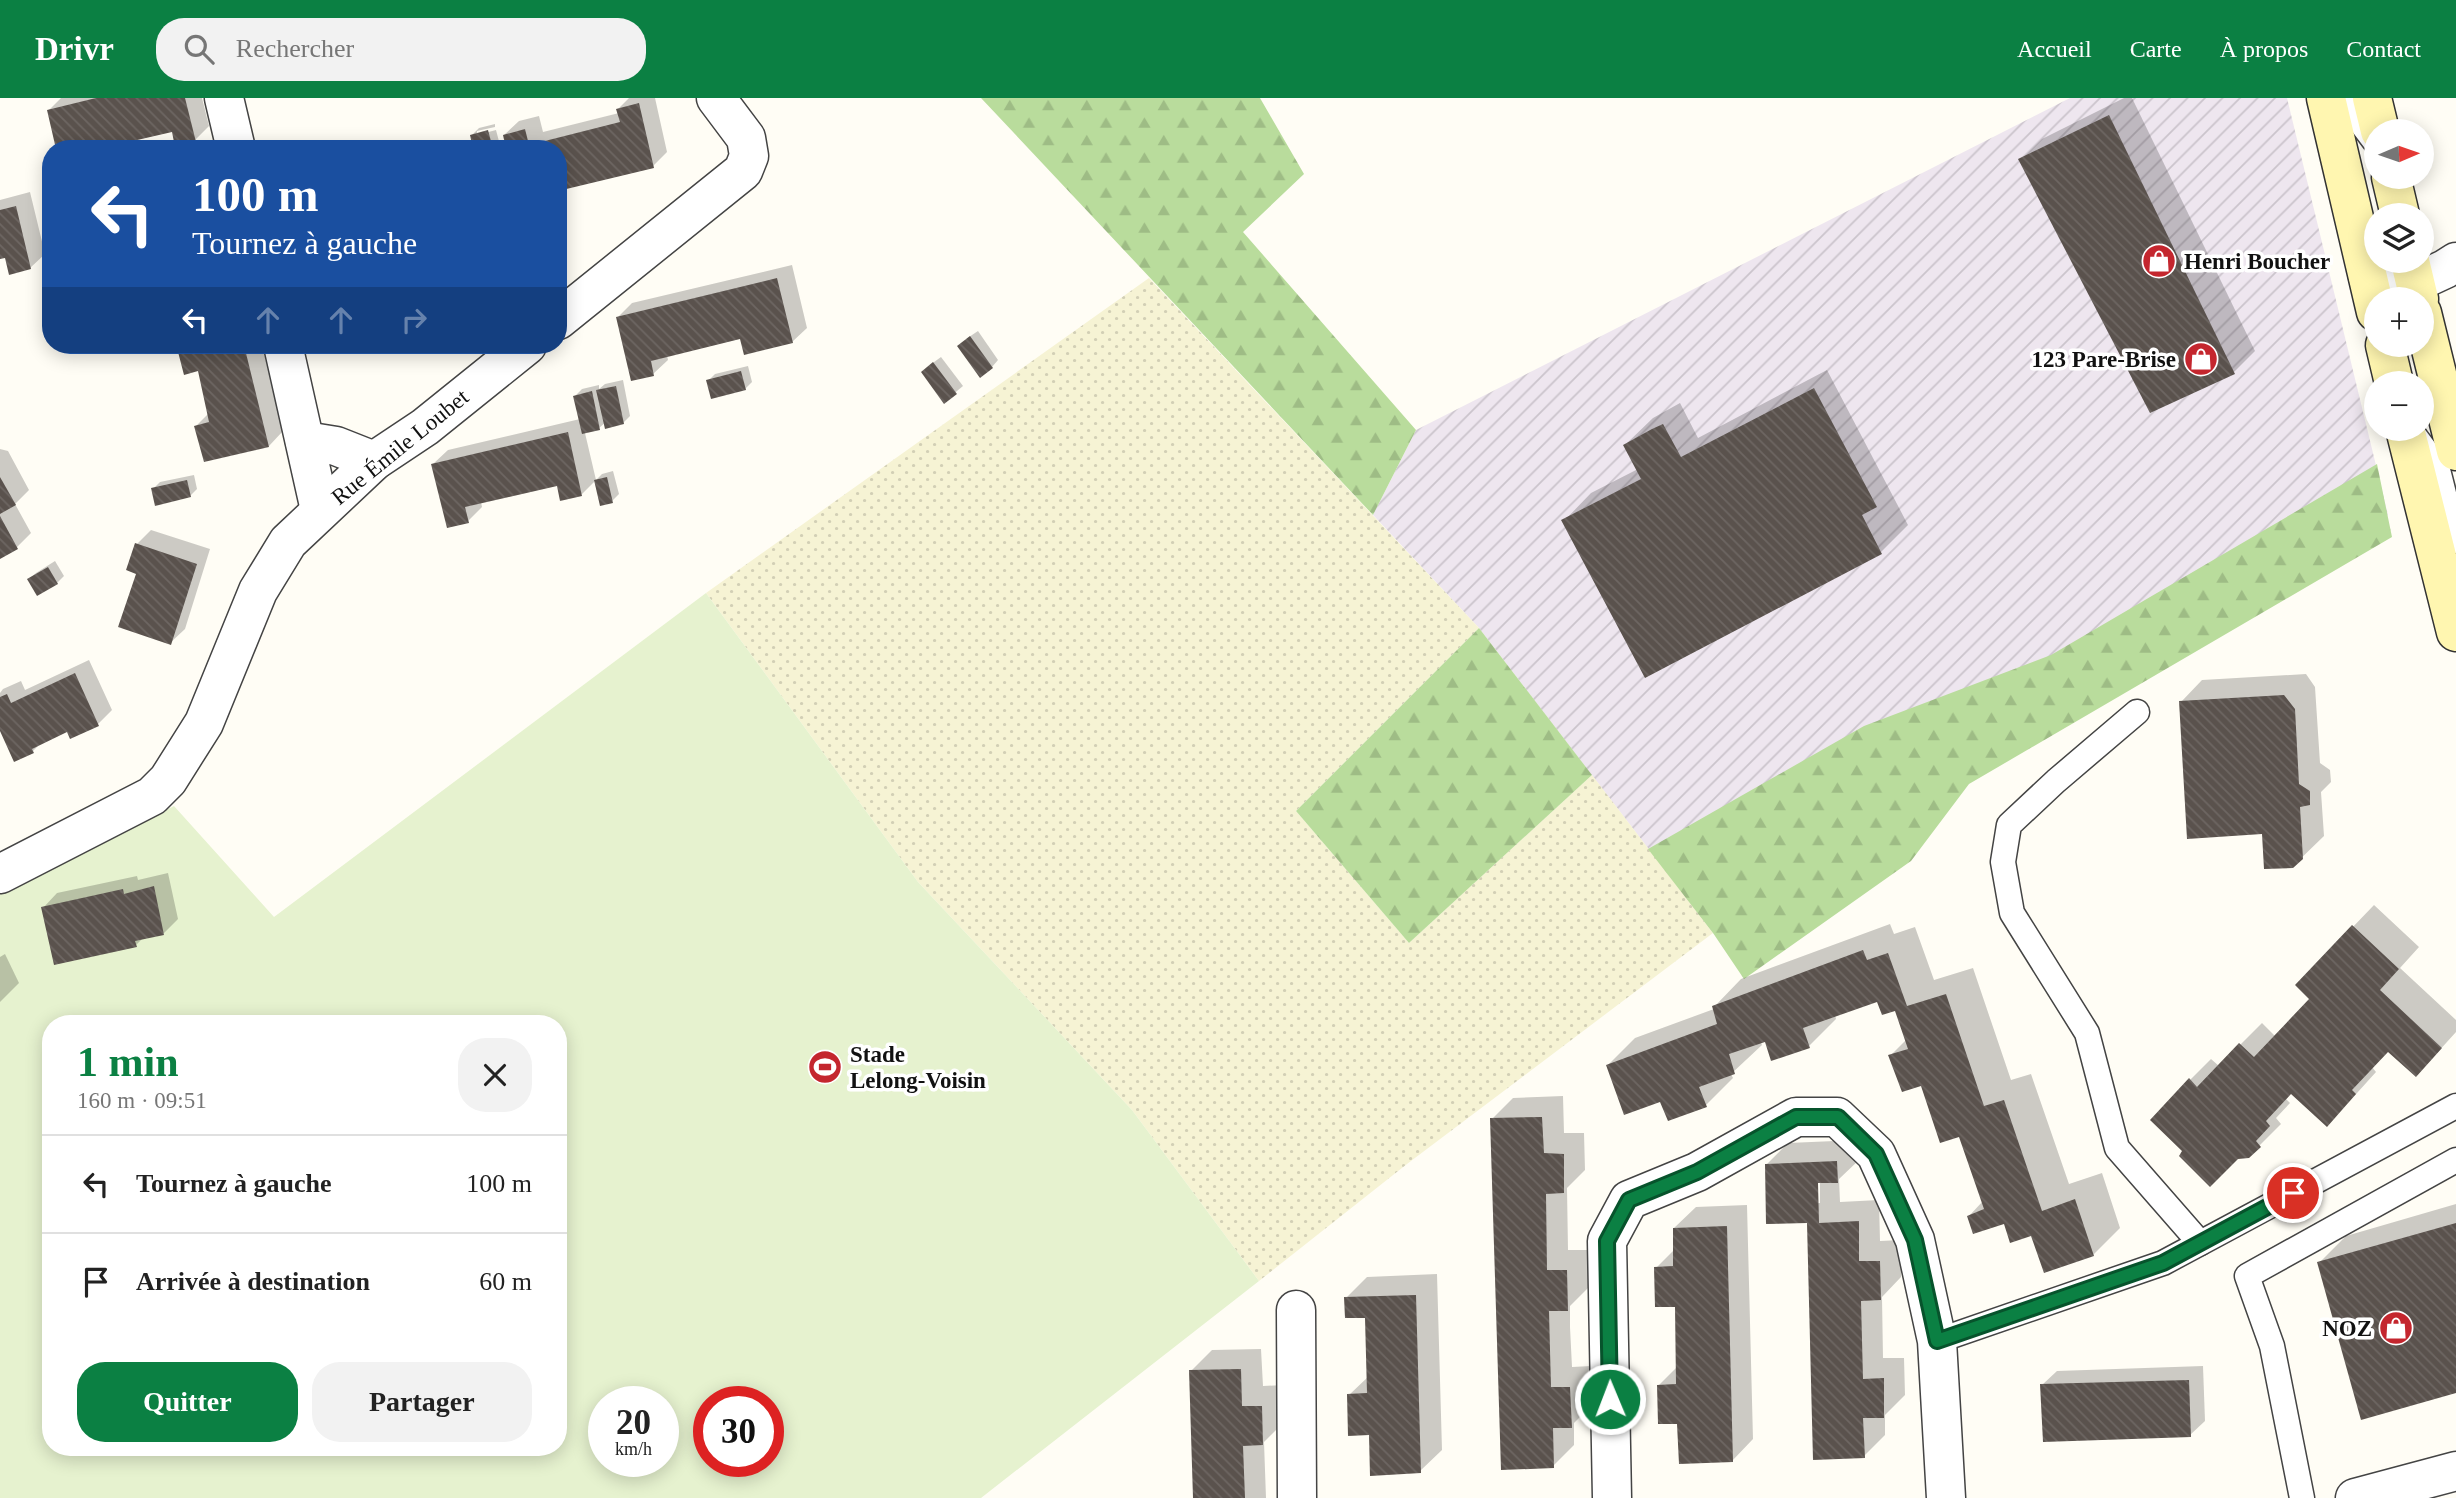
<!DOCTYPE html>
<html lang="fr">
<head>
<meta charset="utf-8">
<style>
  :root { --surface:#fff; --page:#f2f2f2; --text:#222; --muted:#767676; --line:#e0e0e0; --accent:#0b8043 }
  body { margin:0; font-family:"Times New Roman",serif; background:var(--page); color:var(--text); height:100vh; display:flex; flex-direction:column; font-size:26px; white-space:nowrap }
  * { box-sizing:border-box; margin:0 }
  p { font-size:23px; color:var(--muted) }
  .icon { flex:none; width:38px; height:38px; fill:none; stroke:currentColor; stroke-width:2; stroke-linecap:round; stroke-linejoin:round }
  .map { position:relative; flex:1; overflow:hidden }
  .drawer { position:absolute; left:42px; top:917px; width:525px; height:441px; display:flex; flex-direction:column; background:var(--surface); border-radius:28px; box-shadow:0 4px 18px #0003 }
  .drawer>* { flex:none }
  .hud { position:absolute; left:42px; top:42px; width:525px; height:214px; border-radius:28px; box-shadow:0 4px 18px #0003; background:#1a4fa0; color:#fff; overflow:hidden }
  .needle { width:46px; rotate:88deg }
  .buttons { position:absolute; left:2364px; top:21px; display:grid; gap:14px }
  .buttons a { display:grid; place-items:center; width:70px; height:70px; border-radius:50%; background:var(--surface); box-shadow:0 4px 18px #0003; font-size:35px }
  .speed { position:absolute; left:588px; top:1288px; display:flex; gap:14px; font-size:35px; font-weight:700; text-align:center }
  .speed>* { display:grid; place-content:center; width:91px; height:91px; border-radius:50%; background:var(--surface); box-shadow:0 4px 18px #0003; line-height:1 }
  .speed small { font-size:18px; font-weight:400 }
  .speed .limit { border:10px solid #d22; background:#fff; color:#111 }
  .pin { position:absolute; display:grid; place-items:center; width:60px; height:60px; color:#fff; margin:-30px; border:4px solid #fff; border-radius:50%; box-shadow:0 2px 7px #0007 }
  .me { position:absolute; width:77px; margin:-38px; rotate:359deg; stroke-linejoin:round; filter:drop-shadow(0 0 5px #0008) }
  .turn { display:flex; align-items:center; gap:24px; height:147px; padding:0 35px; font-size:32px }
  .turn .icon { width:91px; height:91px; stroke-width:2.5 }
  .turn b { display:block; font-size:49px; line-height:60px }
  .lanes { display:flex; align-items:center; height:66px; padding:0 35px; background:#0003; justify-content:center; gap:35px; direction:ltr }
  .lanes .off { opacity:.35 }
  .round { display:grid; place-items:center; flex:none; width:74px; height:74px; border-radius:28px; background:var(--page) }
  .head { display:flex; align-items:center; justify-content:space-between; height:119px; padding:0 35px }
  h1 { font-size:42px; font-weight:700; line-height:52px; color:var(--accent) }
  .button { display:flex; gap:14px; margin-top:auto; padding:14px 35px }
  .button a { flex:1; height:80px; border-radius:28px; background:var(--accent); color:#fff; font-size:28px; font-weight:700; line-height:80px; text-align:center }
  .button a+a { background:var(--page); color:var(--text) }
  ul { padding:0; list-style:none }
  li { display:flex; align-items:center; gap:21px; height:98px; padding:0 35px; border-top:2px solid var(--line) }
  li div { flex:1 }
  li b { display:block; font-size:26px }
  li em { font-style:normal }
  header { display:flex; align-items:center; gap:42px; box-sizing:border-box; height:98px; padding:0 35px; background:var(--accent); color:#fff }
  header strong { font-size:33px }
  nav { display:flex; gap:38px; margin-inline-start:auto; font-size:24px }
  .search { width:490px; height:63px; background:var(--page); display:flex; align-items:center; gap:18px; box-sizing:border-box; padding:0 24px; border-radius:28px; color:var(--muted); font-size:26px }
  .map>svg:first-child { display:block }
</style>
</head>
<body>
<header>
<strong>Drivr</strong>
<div class="search"><svg class="icon" aria-label="search" viewBox="0 0 24 24"><circle cx="10" cy="10" r="6"/><path d="M15 15l6 6"/></svg>Rechercher</div>
<nav><a>Accueil</a><a>Carte</a><a>À propos</a><a>Contact</a></nav>
</header>
<div class="map">
<svg width="2456" height="1400" viewBox="0 0 2456 1400">
  <defs>
    <pattern id="industrial-furrows" width="10" height="10" patternUnits="userSpaceOnUse" patternTransform="scale(1.75)"><rect width="10" height="10" fill="#eee6ef"/><path d="M-1 1l2-2M0 10L10 0M9 11l2-2" fill="none" stroke="#cbc4cc"/></pattern>
    <pattern id="farmland-dots" width="8" height="8" patternUnits="userSpaceOnUse" patternTransform="scale(1.75)"><rect width="8" height="8" fill="#f6f3d4"/><path d="M2 2h.1M6 6h.1" fill="none" stroke="#d2cfb5" stroke-width="1.8" stroke-linecap="round"/></pattern>
    <pattern id="forest-firs" width="22" height="20" patternUnits="userSpaceOnUse" patternTransform="scale(1.75)"><rect width="22" height="20" fill="#b9dc9c"/><path d="M5 1l3.5 6h-7zM16 11l3.5 6h-7z" fill="#9ebc85"/></pattern>
    <pattern id="building-back-hatch" width="6" height="6" patternUnits="userSpaceOnUse" patternTransform="scale(1.75)"><rect width="6" height="6" fill="#5a524d"/><path d="M-1 5l2 2M0 0l6 6M5-1l2 2" fill="none" stroke="#6d6662"/></pattern>
  </defs>
  <rect width="100%" height="100%" fill="#fffdf5"/>
  <polygon fill="url(#industrial-furrows)" points="2070,0 2287,0 2388,417 1713,835 1479,530 1373,417 1416,332"/>
  <polygon fill="url(#farmland-dots)" points="1149,180 1479,530 1296,713 1409,845 1592,677 1713,835 1407,1066 1259,1183 1132,1012 918,784 706,495"/>
  <g fill="url(#forest-firs)">
    <polygon points="981,0 1260,0 1304,76 1243,134 1416,332 1373,417"/>
    <polygon points="2377,366 2392,439 1969,686 1911,763 1744,881 1713,835 1648,751 1864,628 2051,557"/>
    <polygon points="1479,530 1592,677 1409,845 1296,713"/>
  </g>
  <path fill="#e6f2cf" fill-rule="evenodd" d="M706,495L918,784L1132,1012L1259,1183L981,1400H0V794L174,708L274,819ZM51,926H558V1349H51ZM604,1304H663V1363H604ZM709,1304H768V1363H709Z"/>
  <g fill="#0003" fill-rule="evenodd">
    <polygon points="61,0 202,0 209,28 195,42 173,32 49,12"/>
    <polygon points="629,0 655,0 667,54 653,68 558,51 508,51 504,37 519,23 539,18 543,34 619,15 618,11"/>
    <polygon points="2124,0 2132,0 2255,253 2234,274 2021,62 2042,41"/>
    <polygon points="495,26 495,29 477,33 477,37 496,32 501,51 475,51 472,37 479,30"/>
    <polygon points="30,94 45,156 30,170 6,158 0,159 0,102"/>
    <polygon points="792,167 807,230 792,244 742,239 667,257 668,262 653,276 618,219 632,205"/>
    <polygon points="978,233 998,262 992,269 966,241"/>
    <polygon points="176,247 262,247 283,333 269,348 196,328 209,315 199,271"/>
    <polygon points="941,259 963,288 945,303 930,267"/>
    <polygon points="748,268 752,284 745,291 708,283 715,276"/>
    <polygon points="1827,272 1908,427 1881,454 1564,423 1591,395 1638,371 1625,347 1653,320 1680,305 1698,340"/>
    <polygon points="623,282 630,318 623,325 606,324 599,330 585,335 596,382 602,376 613,373 619,396 612,403 596,382 582,396 558,386 481,404 482,409 468,423 433,366 448,352 580,321 575,298 582,291 599,287 599,291 605,286"/>
    <polygon points="0,351 8,353 29,392 15,406 31,435 17,449 0,459"/>
    <polygon points="194,377 197,391 190,398 153,391 160,384"/>
    <polygon points="151,432 210,451 185,531 170,545 139,475 137,446"/>
    <polygon points="55,463 64,478 57,485 37,496 29,481 36,475"/>
    <polygon points="89,562 112,612 98,626 68,632 41,645 33,653 0,629 0,595 3,591 21,583 25,592"/>
    <polygon points="2306,576 2315,589 2320,665 2330,672 2331,684 2321,694 2324,738 2292,769 2264,735 2181,604 2202,582"/>
    <polygon points="168,775 178,821 164,835 143,840 136,847 43,810 57,795 137,778 138,782"/>
    <polygon points="2374,807 2419,849 2400,870 2456,922 2456,934 2437,955 2389,952 2372,969 2376,974 2348,1005 2292,994 2286,1001 2290,1005 2276,1020 2281,1026 2248,1059 2185,1053 2190,982 2211,961 2219,968 2262,925 2276,939 2312,901 2297,887"/>
    <polygon points="1890,826 1894,836 1915,829 1934,882 1973,870 2011,982 2031,976 2069,1086 2102,1075 2120,1130 2093,1157 2005,1124 1969,1118 1983,1103 1960,1037 1922,986 1891,957 1907,941 1896,911 1878,902 1835,917 1836,921 1809,948 1766,941 1760,943 1762,947 1731,976 1733,980 1706,1007 1661,1001 1608,967 1635,940 1714,911 1714,909 1741,881"/>
    <polygon points="5,856 19,885 0,904 0,859"/>
    <polygon points="1563,998 1564,1035 1584,1035 1585,1072 1567,1090 1568,1152 1588,1152 1588,1190 1570,1208 1570,1229 1572,1269 1591,1268 1592,1307 1574,1325 1574,1347 1553,1368 1492,1021 1513,1000"/>
    <path d="M1858,1042L1859,1062L1839,1081L1840,1104L1879,1102L1880,1143L1901,1142V1179L1882,1199L1883,1260H1904L1905,1297L1885,1317V1337L1864,1358L1809,1123L1767,1066L1788,1045ZM1816,1077H1820V1105H1817Z"/>
    <polygon points="2456,1106 2456,1293 2319,1165 2346,1138"/>
    <polygon points="1747,1107 1753,1341 1732,1363 1679,1324 1659,1287 1677,1269 1676,1207 1656,1170 1675,1151 1674,1130 1696,1109"/>
    <polygon points="1437,1176 1442,1352 1420,1373 1370,1336 1349,1297 1369,1278 1367,1218 1346,1200 1367,1179"/>
    <polygon points="1261,1251 1263,1288 1283,1287 1284,1324 1264,1344 1266,1400 1194,1400 1191,1273 1212,1252"/>
    <polygon points="2203,1268 2205,1323 2190,1337 2042,1287 2057,1273"/>
  </g>
  <g fill="url(#building-back-hatch)">
    <polygon points="96,0 185,0 196,44 175,49 172,34 98,51 56,51 47,12"/>
    <polygon points="639,5 654,70 558,93 558,51 506,51 503,37 525,31 529,47 620,24 616,11"/>
    <polygon points="2109,17 2235,276 2150,315 2018,61"/>
    <polygon points="488,32 493,51 473,51 470,37"/>
    <polygon points="16,108 31,171 9,177 5,160 0,161 0,112"/>
    <polygon points="777,180 793,245 744,257 740,241 651,263 654,278 631,283 616,219"/>
    <polygon points="970,238 993,270 980,280 957,248"/>
    <polygon points="174,247 244,247 269,349 204,364 194,328 209,324 198,273 184,277 177,250"/>
    <polygon points="347,247 376,247 376,248 349,254"/>
    <polygon points="933,264 957,296 944,306 921,274"/>
    <polygon points="741,273 746,292 711,301 706,282"/>
    <polygon points="616,288 624,326 605,331 596,292"/>
    <polygon points="1814,290 1877,409 1862,417 1882,456 1645,580 1561,422 1641,381 1623,347 1652,331 1663,326 1681,359"/>
    <polygon points="592,293 600,332 582,336 573,298"/>
    <polygon points="568,334 582,398 560,403 557,388 465,409 469,425 447,430 431,366"/>
    <polygon points="0,379 16,407 0,416"/>
    <polygon points="607,379 613,405 600,408 594,382"/>
    <polygon points="187,382 191,399 155,408 151,390"/>
    <polygon points="0,418 18,451 0,461"/>
    <polygon points="135,445 197,466 171,547 118,529 136,476 126,472"/>
    <polygon points="48,469 58,486 37,498 27,481"/>
    <polygon points="75,575 99,628 70,641 67,634 32,651 34,655 14,664 0,633 0,599 7,596 11,605"/>
    <polygon points="2284,597 2295,611 2299,686 2310,693 2310,707 2300,709 2303,761 2293,770 2264,771 2262,736 2187,741 2179,603"/>
    <polygon points="154,788 164,837 135,843 137,849 54,867 41,809 123,791 124,796"/>
    <polygon points="2352,827 2399,871 2380,892 2442,950 2416,979 2388,954 2352,992 2356,996 2327,1029 2291,996 2266,1023 2270,1028 2256,1043 2261,1049 2249,1060 2238,1061 2210,1089 2179,1058 2182,1053 2150,1022 2189,980 2197,989 2239,945 2254,959 2309,901 2295,887"/>
    <polygon points="1863,852 1867,862 1888,855 1907,908 1946,896 1984,1008 2004,1002 2042,1113 2075,1101 2094,1158 2044,1175 2031,1138 2010,1145 2004,1126 1973,1136 1967,1118 1984,1111 1959,1039 1940,1045 1921,988 1902,994 1888,957 1908,951 1895,913 1882,917 1877,904 1803,930 1810,950 1771,963 1765,944 1729,956 1735,976 1699,989 1707,1009 1668,1023 1660,1004 1624,1017 1606,967 1717,926 1712,908"/>
    <polygon points="1542,1019 1544,1055 1564,1056 1564,1095 1546,1096 1547,1172 1567,1172 1568,1213 1549,1213 1550,1252 1551,1289 1570,1289 1572,1330 1553,1330 1554,1370 1501,1372 1490,1020"/>
    <polygon points="1837,1063 1838,1085 1818,1085 1819,1125 1859,1123 1859,1163 1880,1163 1881,1202 1861,1203 1863,1281 1884,1280 1884,1320 1863,1320 1865,1360 1813,1362 1807,1125 1766,1126 1765,1066"/>
    <polygon points="2456,1125 2456,1295 2361,1322 2317,1164"/>
    <polygon points="1727,1128 1733,1364 1679,1366 1677,1326 1658,1326 1657,1287 1676,1286 1675,1209 1655,1209 1654,1169 1673,1168 1673,1130"/>
    <polygon points="1416,1197 1421,1375 1370,1378 1369,1337 1348,1338 1347,1296 1367,1295 1365,1220 1345,1220 1344,1199"/>
    <polygon points="1241,1271 1242,1308 1262,1308 1263,1347 1243,1348 1245,1400 1193,1400 1189,1272"/>
    <polygon points="2189,1282 2191,1339 2043,1344 2040,1286"/>
  </g>
  <g fill="none" stroke-linecap="round" stroke-linejoin="round">
    <g stroke="#444" stroke-width="27">
      <g id="lane">
        <polyline points="2350,0 2354,16 2376,45"/>
        <polyline points="2414,337 2437,368 2456,443"/>
        <polyline points="2137,614 2056,683 2009,727 2003,764 2012,815 2087,935 2117,1050 2200,1145"/>
        <polyline points="1937,1243 2163,1165 2456,1008"/>
        <polyline points="2302,1400 2272,1248 2247,1178 2456,1062"/>
      </g>
    </g>
    <g stroke="#444" stroke-width="41">
      <g id="street">
        <polyline points="224,0 236,51"/>
        <polyline points="2368,178 2415,185 2445,171 2456,164"/>
        <polyline points="558,222 743,73 749,58 746,40 716,0"/>
        <polyline points="283,247 320,412"/>
        <polyline points="305,343 336,348 374,363"/>
        <polyline points="0,776 152,698 168,682 204,625 258,493 288,444 374,363 425,329 527,247"/>
        <polyline points="1296,1212 1297,1400"/>
        <polyline points="1612,1400 1607,1143 1629,1102 1697,1074 1796,1019 1837,1019 1876,1056 1915,1142 1937,1243 1946,1400"/>
        <polyline points="2355,1400 2456,1373"/>
      </g>
    </g>
    <g stroke="#333" stroke-width="41">
      <g id="secondary">
        <polyline points="2326,0 2376,214"/>
        <polyline points="2372,0 2380,33"/>
        <polyline points="2391,79 2400,117"/>
        <polyline points="2410,163 2419,201"/>
        <polyline points="2422,215 2456,353"/>
        <polyline points="2385,247 2394,285"/>
        <polyline points="2405,331 2456,534"/>
      </g>
    </g>
    <use href="#lane" stroke="#fff" stroke-width="24"/>
    <use href="#street" stroke="#fff" stroke-width="38"/>
    <use href="#secondary" stroke="#fff6b0" stroke-width="38"/>
  </g>
  <g fill="none" stroke-linecap="round" stroke-linejoin="round">
    <g stroke="#07532c" stroke-width="18">
      <polyline id="route" points="1610,1301 1607,1143 1629,1102 1697,1074 1796,1019 1838,1019 1876,1056 1915,1142 1937,1243 2163,1165 2293,1095"/>
    </g>
    <use href="#route" stroke="#0b8043" stroke-width="12"/>
  </g>
  <defs>
    <g id="shop-disc" transform="scale(1.75)"><circle r="9.5" fill="#c4262e" stroke="#fff"/><path d="M-5-2.5h2.3a2.7 3.5 0 0 1 5.4 0H5L5.5 6h-11ZM-1.5-2.5h3a1.5 2.3 0 0 0-3 0Z" fill="#fff"/></g>
    <g id="stadium-disc" transform="scale(1.75)"><circle r="9.5" fill="#c4262e" stroke="#fff"/><path d="M0-5a6.5 5 0 1 0 0 10a6.5 5 0 1 0 0-10ZM-3.5-1.8h7v3.6h-7Z" fill="#fff"/></g>
  </defs>
  <g fill-rule="evenodd">
    <use href="#shop-disc" x="2159" y="163"/>
    <use href="#shop-disc" x="2201" y="261"/>
    <use href="#stadium-disc" x="825" y="969"/>
    <use href="#shop-disc" x="2396" y="1230"/>
  </g>
  <g text-anchor="middle" dominant-baseline="central" stroke-width="7" stroke-linejoin="round" paint-order="stroke">
    <g font-size="23" font-weight="bold" fill="#111" stroke="#fff" text-anchor="start">
      <text x="2184" y="163">Henri Boucher</text>
      <text x="2176" y="261" text-anchor="end">123 Pare-Brise</text>
      <text x="850" y="956">Stade<tspan x="850" dy="26">Lelong-Voisin</tspan></text>
      <text x="2372" y="1230" text-anchor="end">NOZ</text>
    </g>
    <g font-size="23" fill="#111" stroke="#fff">
      <text transform="translate(400 349) rotate(-39)">Rue Émile Loubet</text>
    </g>
  </g>
</svg>
<div class="buttons">
<a><svg class="needle" viewBox="-14 -14 28 28"><path d="M0-13l5 13h-10z" fill="#e53935"/><path d="M0 13l5-13h-10z" fill="#767676"/></svg></a>
<a><svg class="icon" aria-label="layers" viewBox="0 0 24 24"><path d="M12 4l9 5-9 5-9-5zM3 14l9 5 9-5"/></svg></a>
<a>+</a>
<a>−</a>
</div>
<div class="speed"><div>20<small>km/h</small></div><div class="limit">30</div></div>
<div class="pin" style="left:2293px;top:1095px;background:#d93025"><svg class="icon" aria-label="arrive" viewBox="0 0 24 24"><path d="M6 21V4h12l-3 4 3 4H6"/></svg></div>
<svg class="me" style="left:1610px;top:1301px" viewBox="-20 -20 40 40"><circle r="17" fill="#0b8043" stroke="#fff" stroke-width="3"/><path d="M0-11L8 9 0 5-8 9z" fill="#fff"/></svg>
<div class="hud">
<div class="turn"><svg class="icon" aria-label="left" viewBox="0 0 24 24"><path d="M17 20v-9H6M10 6l-5 5 5 5"/></svg><div><b>100 m</b>Tournez à gauche</div></div>
<div class="lanes"><svg class="icon" aria-label="left" viewBox="0 0 24 24"><path d="M17 20v-9H6M10 6l-5 5 5 5"/></svg><svg class="icon off" aria-label="ahead" viewBox="0 0 24 24"><path d="M12 20V5M6 11l6-6 6 6"/></svg><svg class="icon off" aria-label="ahead" viewBox="0 0 24 24"><path d="M12 20V5M6 11l6-6 6 6"/></svg><svg class="icon off" aria-label="right" viewBox="0 0 24 24"><path d="M7 20v-9h11M14 6l5 5-5 5"/></svg></div>
</div>
<section class="drawer">
<div class="head"><div><h1>1 min</h1><p>160 m · 09:51</p></div><a class="round"><svg class="icon" aria-label="close" viewBox="0 0 24 24"><path d="M6 6l12 12M18 6L6 18"/></svg></a></div>
<ul>
<li><svg class="icon" aria-label="left" viewBox="0 0 24 24"><path d="M17 20v-9H6M10 6l-5 5 5 5"/></svg><div><b>Tournez à gauche</b></div><em>100 m</em></li>
<li><svg class="icon" aria-label="arrive" viewBox="0 0 24 24"><path d="M6 21V4h12l-3 4 3 4H6"/></svg><div><b>Arrivée à destination</b></div><em>60 m</em></li>
</ul>
<div class="button"><a>Quitter</a><a>Partager</a></div>
</section>
</div>
</body>
</html>
